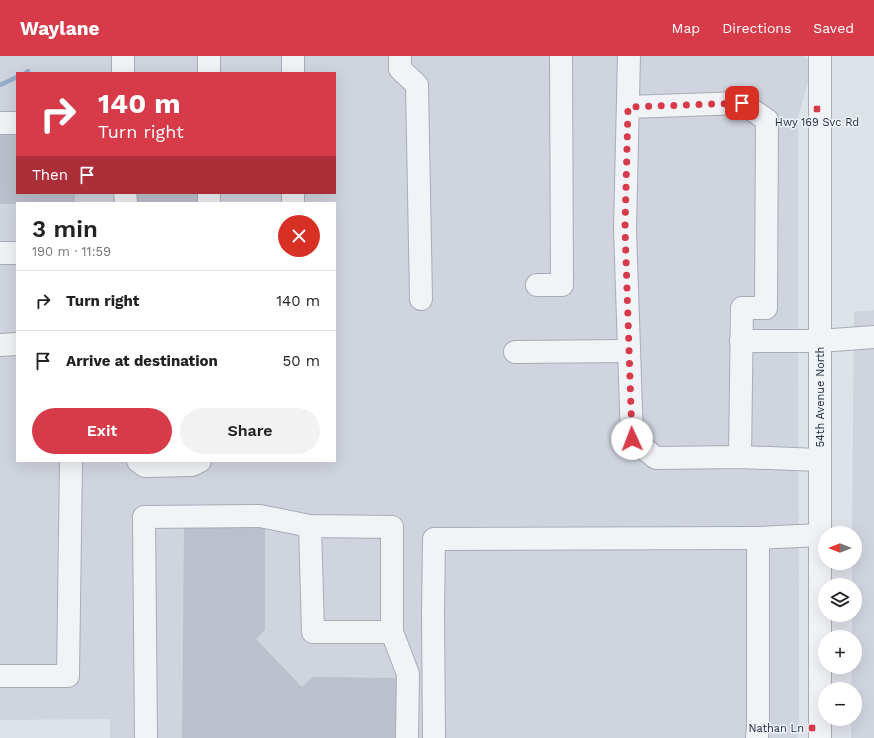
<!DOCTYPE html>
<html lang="en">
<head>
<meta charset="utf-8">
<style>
  :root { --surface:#fff; --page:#f2f2f2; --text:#222; --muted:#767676; --line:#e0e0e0; --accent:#d73a48 }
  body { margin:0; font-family:"Work Sans",sans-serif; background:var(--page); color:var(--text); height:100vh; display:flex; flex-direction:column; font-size:15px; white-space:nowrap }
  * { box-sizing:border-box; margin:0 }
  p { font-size:13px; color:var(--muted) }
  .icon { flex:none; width:22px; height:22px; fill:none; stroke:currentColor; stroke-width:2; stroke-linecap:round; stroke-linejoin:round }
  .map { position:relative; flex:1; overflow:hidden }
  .sheet { position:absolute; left:16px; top:146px; width:320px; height:260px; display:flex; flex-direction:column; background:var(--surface); border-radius:0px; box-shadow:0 4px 16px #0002 }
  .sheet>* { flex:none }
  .guide { position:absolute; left:16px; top:16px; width:320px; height:122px; border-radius:0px; box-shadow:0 4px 16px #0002; background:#d73a48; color:#fff; overflow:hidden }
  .needle { width:26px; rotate:270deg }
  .tools { position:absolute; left:818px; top:470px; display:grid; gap:8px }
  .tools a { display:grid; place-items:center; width:44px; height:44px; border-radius:50%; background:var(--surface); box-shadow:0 4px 16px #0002; font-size:20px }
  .pin { position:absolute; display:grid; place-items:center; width:34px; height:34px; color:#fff; margin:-17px; border-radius:8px; box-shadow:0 2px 6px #0006 }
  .me { position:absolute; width:44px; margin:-22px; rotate:358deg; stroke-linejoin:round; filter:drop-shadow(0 0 3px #0008) }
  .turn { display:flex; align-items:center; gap:14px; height:84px; padding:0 16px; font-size:18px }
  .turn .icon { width:52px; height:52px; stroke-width:2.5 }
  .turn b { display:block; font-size:28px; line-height:34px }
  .then { display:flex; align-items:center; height:38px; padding:0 16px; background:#0003; gap:8px; font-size:15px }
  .round { display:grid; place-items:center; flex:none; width:42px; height:42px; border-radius:21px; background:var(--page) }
  .summary { display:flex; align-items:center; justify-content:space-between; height:68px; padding:0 16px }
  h1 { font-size:24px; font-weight:600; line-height:30px }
  .cta { display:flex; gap:8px; margin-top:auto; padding:8px 16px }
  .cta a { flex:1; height:46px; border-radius:24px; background:var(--accent); color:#fff; font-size:16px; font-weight:600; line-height:46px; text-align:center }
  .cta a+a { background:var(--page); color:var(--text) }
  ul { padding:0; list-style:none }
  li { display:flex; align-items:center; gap:12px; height:60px; padding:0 16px; border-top:1px solid var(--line) }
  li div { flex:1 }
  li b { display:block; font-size:15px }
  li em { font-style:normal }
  header { display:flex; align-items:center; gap:24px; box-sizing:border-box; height:56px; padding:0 20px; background:var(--accent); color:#fff }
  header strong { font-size:19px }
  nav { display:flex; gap:22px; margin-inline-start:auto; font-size:14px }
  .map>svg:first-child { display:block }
</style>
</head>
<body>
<header>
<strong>Waylane</strong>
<nav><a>Map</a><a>Directions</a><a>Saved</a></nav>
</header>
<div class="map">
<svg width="874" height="682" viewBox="0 0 874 682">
  <rect width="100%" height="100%" fill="#dee2e9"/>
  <g fill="#d0d4de" fill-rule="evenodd">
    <path d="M0,0H803L813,7L798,62L799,677L797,682H110V663L0,664ZM17,17H335V137H17ZM17,147H335V405H17Z"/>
    <polygon points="874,254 874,682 851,682 851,663 855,663 855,633 851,633 852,611 855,611 855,581 852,581 852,559 855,559 855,529 852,529 852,507 855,507 855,477 852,477 854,256"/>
  </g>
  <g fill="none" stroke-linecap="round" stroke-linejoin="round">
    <g stroke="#96adcb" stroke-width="4.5">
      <polyline points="25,17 28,15"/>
      <polyline points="0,29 17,21"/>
    </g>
  </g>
  <g fill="#bbc0cc">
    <polygon points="0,79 17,79 17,137 75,137 75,147 17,147 17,148 0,148"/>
    <rect x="137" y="137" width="61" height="10"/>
    <polygon points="184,471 265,471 265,574 256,583 302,631 313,621 398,622 395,682 182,682"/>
  </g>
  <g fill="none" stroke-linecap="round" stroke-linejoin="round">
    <g stroke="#a7acb7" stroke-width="24">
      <g id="minor">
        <polyline points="123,0 123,17"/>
        <polyline points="209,0 209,17"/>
        <polyline points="293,0 293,17"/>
        <polyline points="400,0 400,13 417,29 421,243"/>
        <polyline points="629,0 625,173 632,383 656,402 740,401 820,404"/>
        <polyline points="820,0 820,682"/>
        <polyline points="628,51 742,47 767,64 766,252 742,252 740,401"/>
        <polyline points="0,67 17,67"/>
        <polyline points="125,137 126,147"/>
        <polyline points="209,137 209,147"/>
        <polyline points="293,137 293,147"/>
        <polyline points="0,197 17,197"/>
        <polyline points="537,229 562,229 561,0"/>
        <polyline points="741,285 820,285 874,281"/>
        <polyline points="0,289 17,288"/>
        <polyline points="515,296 629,295"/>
        <polyline points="138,405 145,410 192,409 200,405"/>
        <polyline points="310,470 313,576 392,576"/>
        <polyline points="0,620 68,620 71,405"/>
        <polyline points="146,682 144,461 260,460 310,470 392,471 392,576 408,618 407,682"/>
        <polyline points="434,682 433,558 434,483 758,482"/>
        <polyline points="757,682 758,669 758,482 820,479"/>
      </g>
    </g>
    <use href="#minor" stroke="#f1f3f7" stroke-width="22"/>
  </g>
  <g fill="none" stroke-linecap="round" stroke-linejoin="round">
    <polyline stroke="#d73a48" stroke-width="7" stroke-dasharray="0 12.6" points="632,383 625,172 628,51 742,47"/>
  </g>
  <g fill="#d73a48" stroke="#eef1f6" stroke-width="1.5">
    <rect x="813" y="49" width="8" height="8" rx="2"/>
    <rect x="808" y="668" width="8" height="8" rx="2"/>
  </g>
  <g text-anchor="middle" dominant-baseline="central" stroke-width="3" stroke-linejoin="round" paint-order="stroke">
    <g font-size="11" fill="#262e41" stroke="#eef1f6">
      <text x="817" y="66">Hwy 169 Svc Rd</text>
      <text x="804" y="672" text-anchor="end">Nathan Ln</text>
    </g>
    <g font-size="11" fill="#262e41" stroke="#eef1f6">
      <text transform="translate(820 341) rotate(-90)">54th Avenue North</text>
    </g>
  </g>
</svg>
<div class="tools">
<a><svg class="needle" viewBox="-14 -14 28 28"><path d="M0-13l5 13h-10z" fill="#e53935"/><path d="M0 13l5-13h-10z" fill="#767676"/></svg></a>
<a><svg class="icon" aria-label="layers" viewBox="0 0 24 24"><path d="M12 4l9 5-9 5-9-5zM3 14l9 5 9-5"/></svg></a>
<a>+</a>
<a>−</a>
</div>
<div class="pin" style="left:742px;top:47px;background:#d93025"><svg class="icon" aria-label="arrive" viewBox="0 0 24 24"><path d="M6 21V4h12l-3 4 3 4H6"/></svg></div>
<svg class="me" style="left:632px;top:383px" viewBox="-20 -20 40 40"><circle r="19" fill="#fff"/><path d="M0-13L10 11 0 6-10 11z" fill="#d73a48"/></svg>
<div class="guide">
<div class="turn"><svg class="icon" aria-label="right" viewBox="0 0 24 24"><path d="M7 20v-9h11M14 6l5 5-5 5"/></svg><div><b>140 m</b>Turn right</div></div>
<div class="then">Then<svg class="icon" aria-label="arrive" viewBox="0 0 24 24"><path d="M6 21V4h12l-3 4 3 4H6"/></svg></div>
</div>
<section class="sheet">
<div class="summary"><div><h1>3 min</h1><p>190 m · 11:59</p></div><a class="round" style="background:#d93025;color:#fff"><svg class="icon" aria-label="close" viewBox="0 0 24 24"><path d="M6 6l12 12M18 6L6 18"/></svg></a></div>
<ul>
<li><svg class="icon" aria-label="right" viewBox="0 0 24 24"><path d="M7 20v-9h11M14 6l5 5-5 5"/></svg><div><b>Turn right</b></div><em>140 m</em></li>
<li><svg class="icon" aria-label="arrive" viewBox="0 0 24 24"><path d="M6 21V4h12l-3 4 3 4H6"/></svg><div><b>Arrive at destination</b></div><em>50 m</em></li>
</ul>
<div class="cta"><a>Exit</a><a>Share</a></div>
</section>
</div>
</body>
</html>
